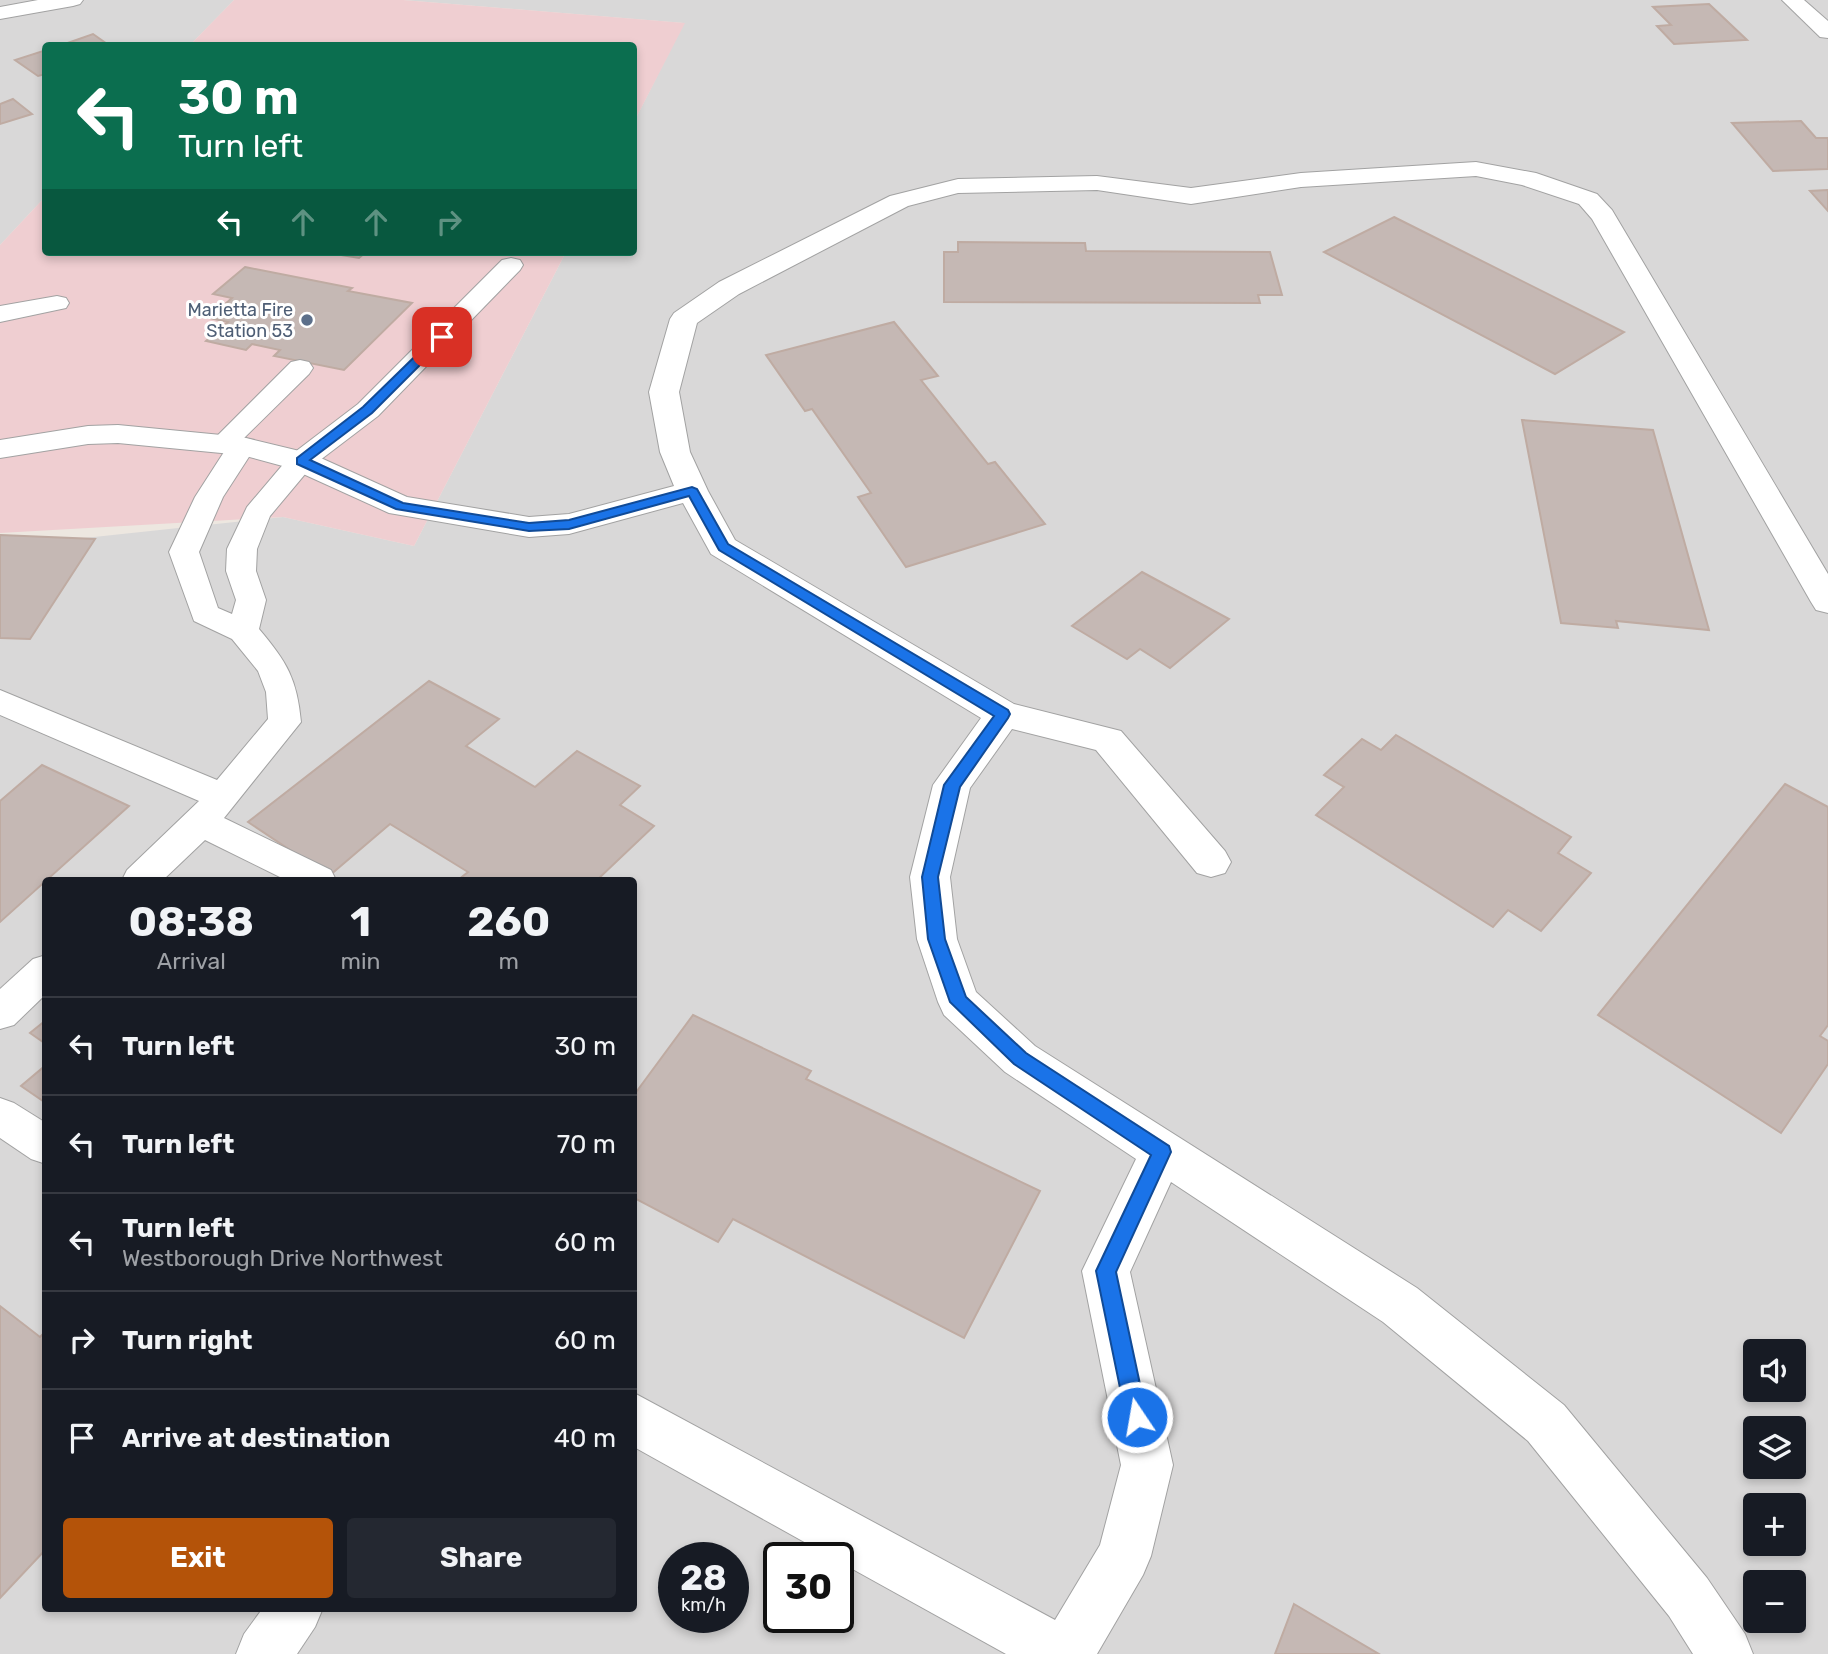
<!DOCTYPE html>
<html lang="en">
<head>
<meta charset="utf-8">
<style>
  :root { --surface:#171b24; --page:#242831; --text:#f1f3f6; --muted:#9ea1a6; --line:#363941; --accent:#b45309 }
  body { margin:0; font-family:Rubik,sans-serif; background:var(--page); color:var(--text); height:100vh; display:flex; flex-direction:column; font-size:26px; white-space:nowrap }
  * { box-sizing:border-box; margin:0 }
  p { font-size:23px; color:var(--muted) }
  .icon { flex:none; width:38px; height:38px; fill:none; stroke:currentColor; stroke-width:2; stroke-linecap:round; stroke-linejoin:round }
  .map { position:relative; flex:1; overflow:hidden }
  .details { position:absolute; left:42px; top:877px; width:595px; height:735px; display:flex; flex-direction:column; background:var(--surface); border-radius:7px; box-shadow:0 4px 10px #0003 }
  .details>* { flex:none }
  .hud { position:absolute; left:42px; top:42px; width:595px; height:214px; border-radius:7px; box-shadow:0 4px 10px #0003; background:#0b6e4f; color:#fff; overflow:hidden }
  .buttons { position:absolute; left:1743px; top:1339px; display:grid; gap:14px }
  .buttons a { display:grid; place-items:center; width:63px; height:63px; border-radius:7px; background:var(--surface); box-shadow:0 4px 10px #0003; font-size:35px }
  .speed { position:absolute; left:658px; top:1542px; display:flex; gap:14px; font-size:35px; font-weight:700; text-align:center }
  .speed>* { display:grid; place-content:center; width:91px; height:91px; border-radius:50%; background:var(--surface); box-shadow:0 4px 10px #0003; line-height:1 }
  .speed small { font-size:18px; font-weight:400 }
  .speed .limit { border:4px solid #111; border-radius:10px; background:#fff; color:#111 }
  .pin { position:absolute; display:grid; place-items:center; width:60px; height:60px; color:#fff; margin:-30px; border-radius:14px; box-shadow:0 4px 10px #0006 }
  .me { position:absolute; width:77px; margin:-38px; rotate:348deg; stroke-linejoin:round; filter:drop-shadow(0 0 5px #0008) }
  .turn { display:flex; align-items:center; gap:24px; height:147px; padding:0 21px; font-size:32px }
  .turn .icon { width:91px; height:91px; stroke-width:2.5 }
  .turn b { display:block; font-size:49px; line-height:60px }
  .lanes { display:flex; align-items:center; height:66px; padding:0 21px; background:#0003; justify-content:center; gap:35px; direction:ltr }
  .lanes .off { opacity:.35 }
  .eta { display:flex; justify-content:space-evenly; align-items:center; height:119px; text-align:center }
  .eta b { font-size:42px; font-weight:700; line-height:49px }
  .action { display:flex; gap:14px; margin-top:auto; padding:14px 21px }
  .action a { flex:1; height:80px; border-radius:7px; background:var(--accent); color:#fff; font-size:28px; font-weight:700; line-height:80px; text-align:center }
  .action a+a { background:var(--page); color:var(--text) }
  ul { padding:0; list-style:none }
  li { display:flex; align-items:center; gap:21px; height:98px; padding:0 21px; border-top:2px solid var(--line) }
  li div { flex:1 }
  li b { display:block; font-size:26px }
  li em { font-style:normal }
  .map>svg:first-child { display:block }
</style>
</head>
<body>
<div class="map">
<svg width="1828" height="1654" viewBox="0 0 1828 1654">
  <rect width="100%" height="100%" fill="#ede7e0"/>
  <g fill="#d9d8d8" fill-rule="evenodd">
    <polygon points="0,0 234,0 190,45 46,46 45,197 0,245"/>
    <path d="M403,0H1828V1654H0V547L283,517L414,546L566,252H634V122L684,23ZM46,880H634V1608H46ZM1755,1351H1794V1390H1755ZM1755,1428H1794V1466H1755ZM1755,1505H1794V1544H1755ZM674,1558H733V1617H674ZM779,1558H838V1617H779ZM1755,1582H1794V1620H1755Z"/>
  </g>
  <g fill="#efced1">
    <polygon points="234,0 403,0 685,23 634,122 634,46 190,45"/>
    <polygon points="45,197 46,252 566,252 414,546 283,517 0,533 0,245"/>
  </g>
  <g fill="#c5b8b4" stroke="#bfaba2" stroke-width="2">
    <polygon points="1709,4 1747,40 1674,44 1657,26 1671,25 1653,7"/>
    <polygon points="93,34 110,46 59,46"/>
    <polygon points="46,50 46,74 38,76 15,60"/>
    <polygon points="13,99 32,114 0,124 0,104"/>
    <polygon points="1801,121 1816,138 1828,138 1828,169 1773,171 1732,123"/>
    <polygon points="1828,190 1828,211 1810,191"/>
    <polygon points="1394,217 1624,332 1555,374 1324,252"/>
    <polygon points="958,242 1085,243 1086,251 1270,252 1282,295 1258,295 1260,303 944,302 944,252 958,252"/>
    <polygon points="323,252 366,252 359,258"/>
    <polygon points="245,267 352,288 348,291 412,303 344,370 274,356 280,350 252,344 246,350 206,341 228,322 209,318 232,298 213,294"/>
    <polygon points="894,322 938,376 921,380 988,464 995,462 1045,524 906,567 858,497 871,493 812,409 805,411 766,355"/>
    <polygon points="1522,420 1653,430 1709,630 1616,621 1618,628 1561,623"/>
    <polygon points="0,535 95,539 30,639 0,638"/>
    <polygon points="1142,572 1229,619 1170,668 1140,649 1127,659 1072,626"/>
    <polygon points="429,681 499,719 466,746 535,787 577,751 640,786 620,805 654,826 597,880 458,880 468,872 390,824 329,876 248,822"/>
    <polygon points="1396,735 1571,837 1558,853 1591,873 1541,931 1508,910 1493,927 1316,815 1344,787 1324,775 1362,739 1381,750"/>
    <polygon points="42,765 129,806 0,922 0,801"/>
    <polygon points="1785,784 1828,807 1828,1025 1820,1036 1828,1041 1828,1064 1781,1133 1598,1015"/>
    <polygon points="693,1015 811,1071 806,1079 1040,1191 964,1338 733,1219 718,1242 634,1198 634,1095"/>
    <polygon points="46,1020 46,1044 30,1033"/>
    <polygon points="46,1065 46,1103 21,1086"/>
    <polygon points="0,1306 40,1337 46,1331 46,1549 0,1598"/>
    <polygon points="1294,1604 1379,1654 1275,1654"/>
  </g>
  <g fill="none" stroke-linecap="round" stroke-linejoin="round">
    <g stroke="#a2a2a2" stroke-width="2">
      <g id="service">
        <path d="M511,258L520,260L523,265L520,270L378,416L311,467L270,516L257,549L256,571L266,600L259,629C287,662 297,679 301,722L224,818L331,870L336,880H286L205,840L163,880H122L127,870L199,801L0,715V690L217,780L268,719L266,692L258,671L232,639L194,621L169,552L195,497L224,452L213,450L209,444L291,362L300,360L309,362L313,368L309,374L244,438L252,440L256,446L223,497L199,552L218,608L232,614L236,600L226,571L227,549L247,507L291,455L358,404L502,260Z"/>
        <polygon points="57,296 66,298 69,303 66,308 0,322 0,306"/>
        <polygon points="46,955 46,994 14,1025 0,1029 0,989 33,959"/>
        <polygon points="0,1098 14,1103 46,1123 46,1164 31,1159 0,1138"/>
      </g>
    </g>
    <g stroke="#a2a2a2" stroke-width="2">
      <g id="minor">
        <polygon points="38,0 83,0 80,4 73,6 0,19 0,7"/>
        <polygon points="1782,0 1804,0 1828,21 1828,38 1820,37"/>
        <polygon points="1476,162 1536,173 1597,194 1612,210 1828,574 1828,613 1816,610 1811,602 1592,219 1579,204 1522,185 1476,176 1301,187 1191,204 1097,190 958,193 908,206 739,294 697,323 679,392 690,452 708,491 735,540 1014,704 1121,731 1225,851 1231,862 1225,873 1211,877 1197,873 1096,750 1012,729 970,788 950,877 957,939 976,992 1035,1046 1417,1288 1564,1405 1707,1578 1745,1634 1753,1654 1693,1654 1669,1616 1528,1441 1383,1322 1171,1182 1130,1272 1173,1465 1151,1556 1143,1575 1097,1654 1006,1654 838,1561 838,1558 833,1558 634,1447 634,1393 1055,1620 1100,1545 1121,1465 1082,1271 1136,1159 1005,1072 944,1015 938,1002 917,939 910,877 933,785 981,718 711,554 683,503 569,534 529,537 389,513 290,468 242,455 118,443 88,444 0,458 0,440 88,426 118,425 242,437 312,454 407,497 529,517 569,514 674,486 660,452 649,392 670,319 674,313 719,282 890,196 958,179 1097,176 1191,188 1301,173"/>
        <polygon points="263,1608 323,1608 315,1627 297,1654 236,1654 244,1634"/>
      </g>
    </g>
    <use href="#service" fill="#fff" fill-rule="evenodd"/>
    <use href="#minor" fill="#fff" fill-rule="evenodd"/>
  </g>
  <polygon fill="#1a73e8" stroke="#114b97" stroke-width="2" points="438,334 448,337 372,413 310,460 403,503 529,523 569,520 692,487 697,489 728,544 1008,710 1010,714 1008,718 960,787 938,877 945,939 966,997 1026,1053 1169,1146 1171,1152 1116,1272 1147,1417 1144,1424 1137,1427 1129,1424 1126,1417 1096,1271 1151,1155 1014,1064 950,1002 928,939 922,877 944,785 994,716 719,550 689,496 569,529 529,531 396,509 297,464 297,458 363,407"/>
  <circle fill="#5c6f8a" stroke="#fff" stroke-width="2.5" cx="307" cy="320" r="7"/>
  <g text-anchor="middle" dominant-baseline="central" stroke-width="6" stroke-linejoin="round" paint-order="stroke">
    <g font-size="18" fill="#4e5e75" stroke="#fff" text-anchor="end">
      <text x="293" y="310">Marietta Fire<tspan x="293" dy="21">Station 53</tspan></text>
    </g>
  </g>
</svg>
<div class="buttons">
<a><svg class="icon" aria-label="sound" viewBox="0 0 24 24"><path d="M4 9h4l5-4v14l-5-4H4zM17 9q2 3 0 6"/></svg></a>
<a><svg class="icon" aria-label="layers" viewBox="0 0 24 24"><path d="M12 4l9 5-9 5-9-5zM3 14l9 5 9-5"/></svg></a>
<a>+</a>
<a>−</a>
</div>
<div class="speed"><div>28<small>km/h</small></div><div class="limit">30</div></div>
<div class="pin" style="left:442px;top:337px;background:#d93025"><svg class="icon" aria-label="arrive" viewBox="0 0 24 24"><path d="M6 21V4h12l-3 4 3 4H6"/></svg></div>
<svg class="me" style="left:1137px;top:1417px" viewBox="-20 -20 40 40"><circle r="17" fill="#1a73e8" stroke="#fff" stroke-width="3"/><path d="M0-11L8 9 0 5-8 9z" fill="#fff"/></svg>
<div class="hud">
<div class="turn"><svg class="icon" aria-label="left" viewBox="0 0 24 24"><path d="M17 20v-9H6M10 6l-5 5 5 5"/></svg><div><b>30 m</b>Turn left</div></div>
<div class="lanes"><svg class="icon" aria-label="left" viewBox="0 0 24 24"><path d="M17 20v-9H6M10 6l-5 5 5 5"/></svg><svg class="icon off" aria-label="ahead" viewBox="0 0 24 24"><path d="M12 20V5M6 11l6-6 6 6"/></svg><svg class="icon off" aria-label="ahead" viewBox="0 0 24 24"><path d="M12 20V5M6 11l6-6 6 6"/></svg><svg class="icon off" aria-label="right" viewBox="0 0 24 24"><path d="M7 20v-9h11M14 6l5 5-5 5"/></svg></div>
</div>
<section class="details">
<div class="eta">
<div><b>08:38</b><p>Arrival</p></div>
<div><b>1</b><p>min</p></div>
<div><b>260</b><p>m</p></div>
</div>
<ul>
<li><svg class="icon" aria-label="left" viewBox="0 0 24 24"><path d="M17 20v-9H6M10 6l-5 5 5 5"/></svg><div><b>Turn left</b></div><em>30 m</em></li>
<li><svg class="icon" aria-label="left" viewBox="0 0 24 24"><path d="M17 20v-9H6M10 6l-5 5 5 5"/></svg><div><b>Turn left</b></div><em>70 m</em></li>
<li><svg class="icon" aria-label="left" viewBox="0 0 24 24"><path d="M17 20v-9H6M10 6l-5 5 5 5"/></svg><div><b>Turn left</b><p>Westborough Drive Northwest</p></div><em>60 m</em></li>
<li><svg class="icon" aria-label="right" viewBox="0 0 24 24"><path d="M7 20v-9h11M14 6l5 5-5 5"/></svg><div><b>Turn right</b></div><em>60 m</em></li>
<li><svg class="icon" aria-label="arrive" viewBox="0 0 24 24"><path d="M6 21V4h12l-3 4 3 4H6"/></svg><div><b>Arrive at destination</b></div><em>40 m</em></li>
</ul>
<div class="action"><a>Exit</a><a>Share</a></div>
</section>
</div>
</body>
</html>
